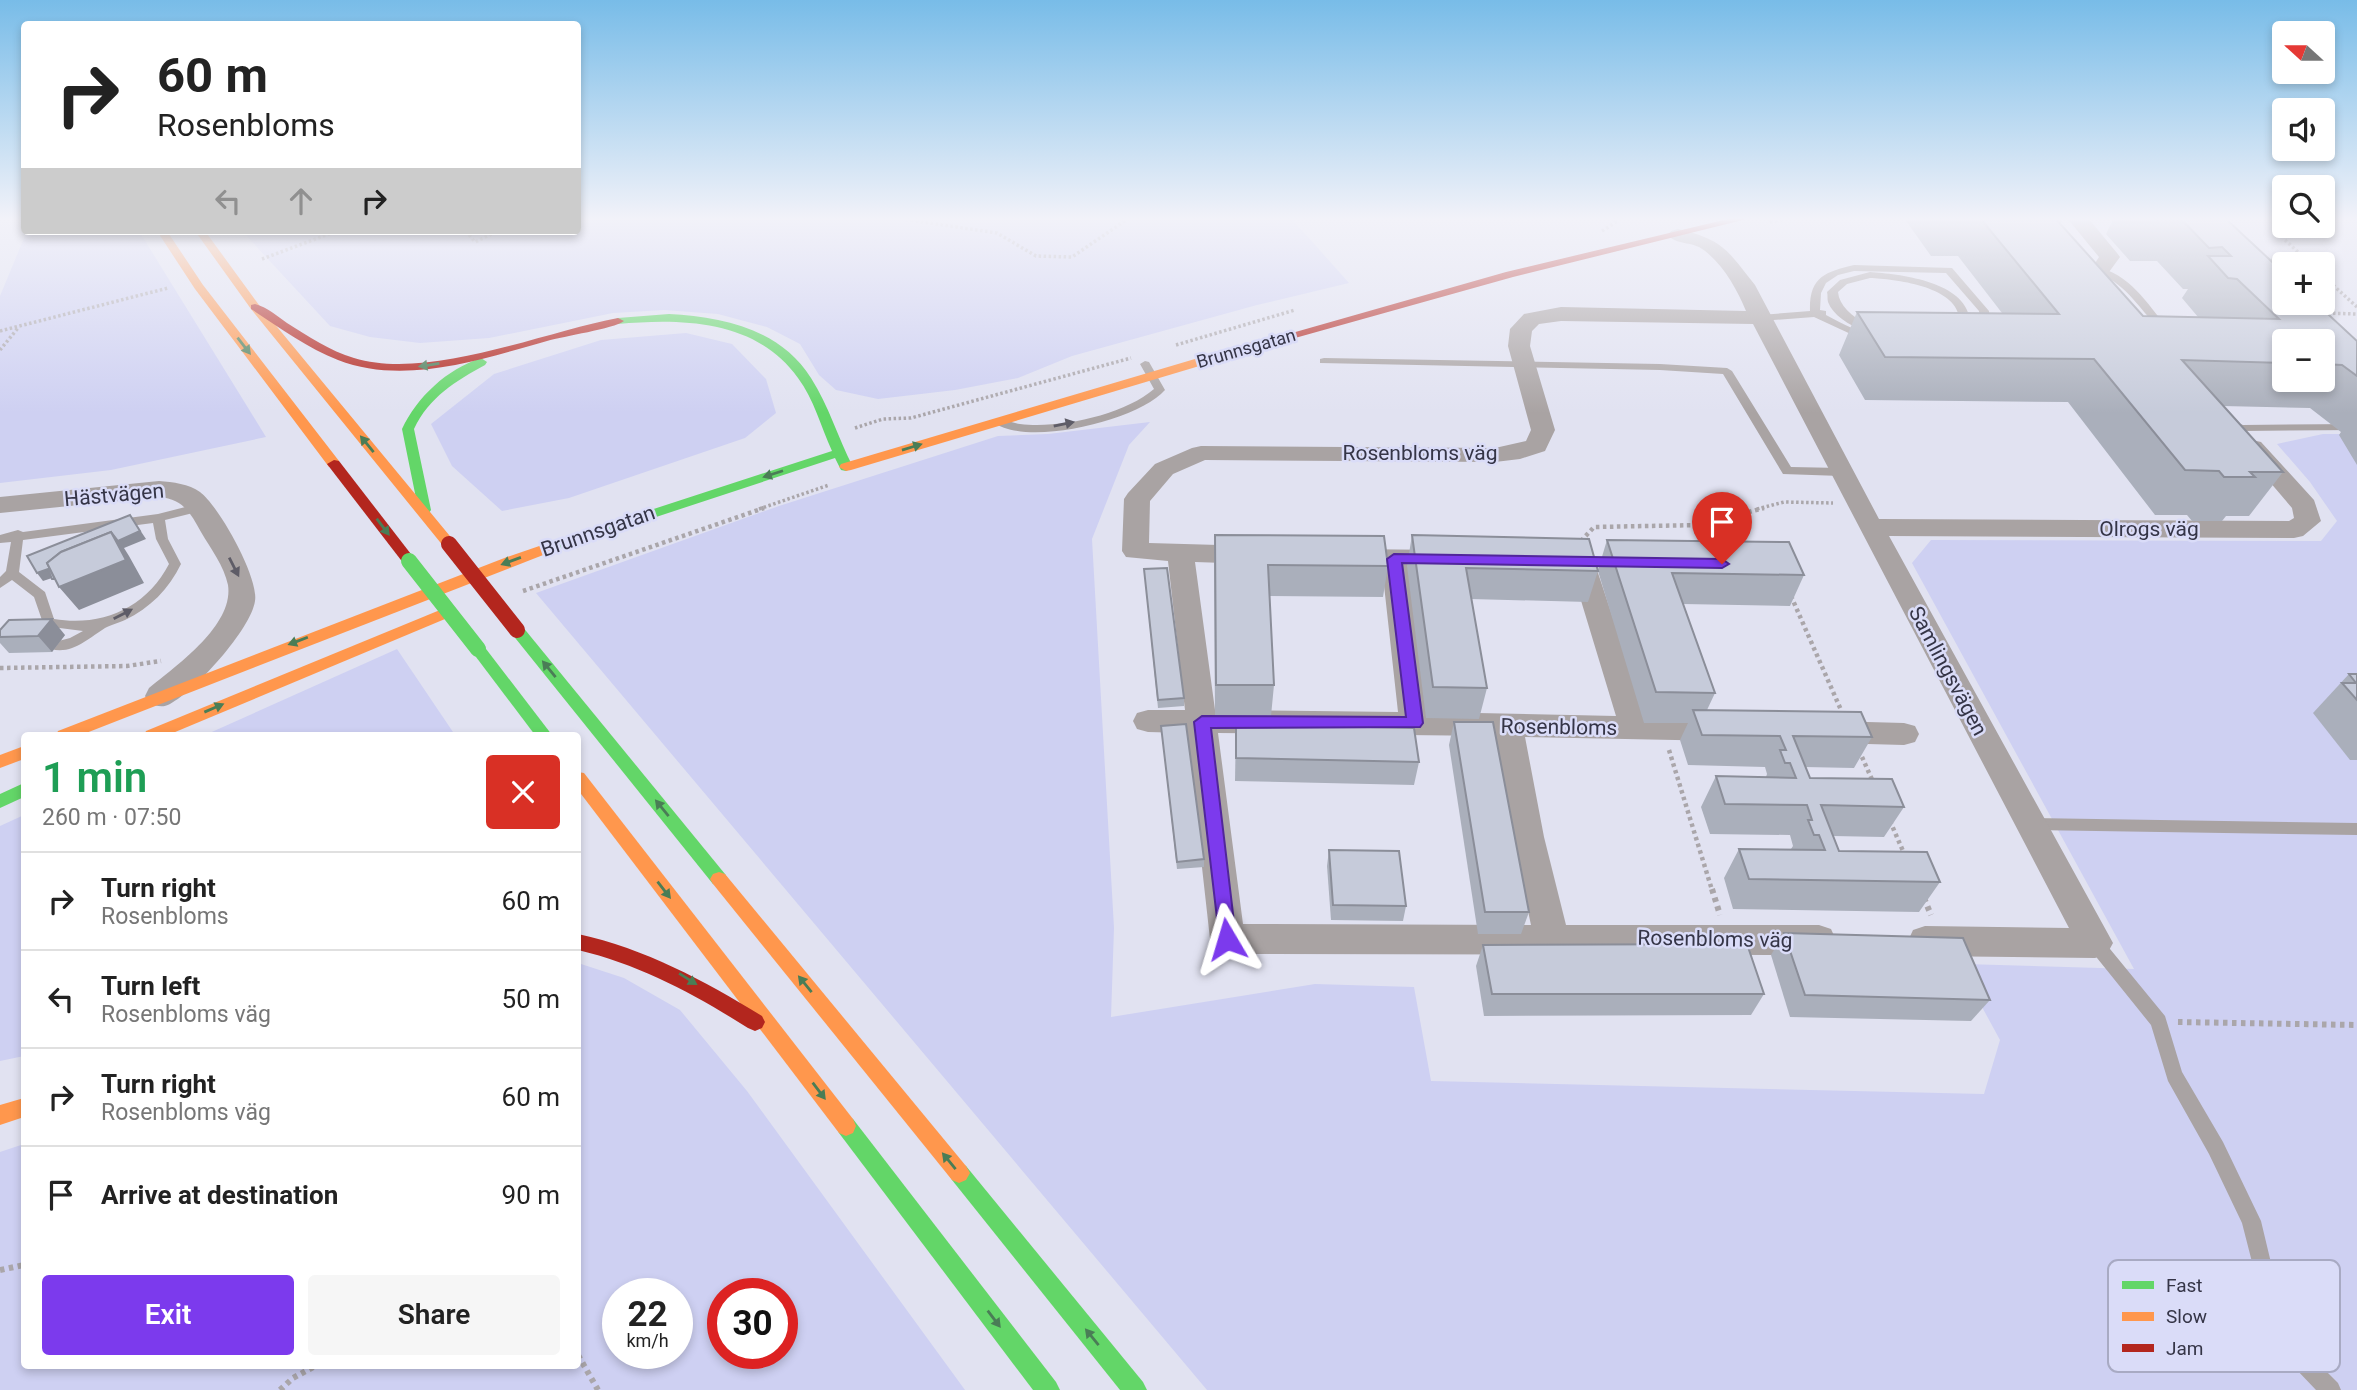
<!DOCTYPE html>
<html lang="en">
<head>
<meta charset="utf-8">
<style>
  :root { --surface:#fff; --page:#f6f6f6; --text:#222; --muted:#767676; --line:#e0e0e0; --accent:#7c3aed }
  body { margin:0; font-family:Roboto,sans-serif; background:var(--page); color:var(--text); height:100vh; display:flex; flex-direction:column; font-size:26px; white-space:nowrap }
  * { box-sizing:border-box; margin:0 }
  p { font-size:23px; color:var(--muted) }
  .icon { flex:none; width:38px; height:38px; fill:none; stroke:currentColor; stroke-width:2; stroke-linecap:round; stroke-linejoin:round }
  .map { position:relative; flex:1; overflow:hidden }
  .details { position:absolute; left:21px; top:732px; width:560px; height:637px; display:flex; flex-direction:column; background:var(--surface); border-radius:7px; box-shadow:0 4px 10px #0003 }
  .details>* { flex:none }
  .top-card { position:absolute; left:21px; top:21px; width:560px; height:214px; border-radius:7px; box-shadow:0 4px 10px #0003; background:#fff; color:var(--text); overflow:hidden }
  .needle { width:46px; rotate:291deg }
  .fabs { position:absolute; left:2272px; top:21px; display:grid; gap:14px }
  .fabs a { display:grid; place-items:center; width:63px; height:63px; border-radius:7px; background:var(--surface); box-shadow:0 4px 10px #0003; font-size:35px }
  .speed { position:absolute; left:602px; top:1278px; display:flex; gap:14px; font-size:35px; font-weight:700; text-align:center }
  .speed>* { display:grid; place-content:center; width:91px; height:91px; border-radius:50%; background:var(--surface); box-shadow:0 4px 10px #0003; line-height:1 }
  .speed small { font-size:18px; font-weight:400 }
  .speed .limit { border:10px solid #d22; background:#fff; color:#111 }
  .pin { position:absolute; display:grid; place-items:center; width:60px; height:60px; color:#fff; margin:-72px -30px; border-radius:50% 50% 50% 0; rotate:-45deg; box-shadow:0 0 7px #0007 }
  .pin .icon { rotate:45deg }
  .me { position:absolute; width:77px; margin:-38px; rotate:353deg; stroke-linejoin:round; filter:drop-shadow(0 0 5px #0008) }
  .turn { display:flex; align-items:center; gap:24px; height:147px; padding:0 21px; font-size:32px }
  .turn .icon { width:91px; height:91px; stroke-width:2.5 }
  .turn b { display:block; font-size:49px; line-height:60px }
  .lanes { display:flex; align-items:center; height:66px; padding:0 21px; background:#0003; justify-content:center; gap:35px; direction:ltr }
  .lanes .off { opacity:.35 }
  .round { display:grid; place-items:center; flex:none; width:74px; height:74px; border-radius:7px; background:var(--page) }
  .overview { display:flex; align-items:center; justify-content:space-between; height:119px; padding:0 21px }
  h1 { font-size:42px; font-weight:600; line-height:52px; color:#1e9e55 }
  .action { display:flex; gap:14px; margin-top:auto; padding:14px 21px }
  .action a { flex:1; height:80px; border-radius:7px; background:var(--accent); color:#fff; font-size:28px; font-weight:600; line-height:80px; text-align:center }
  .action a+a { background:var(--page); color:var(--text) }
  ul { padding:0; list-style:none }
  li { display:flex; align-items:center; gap:21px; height:98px; padding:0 21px; border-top:2px solid var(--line) }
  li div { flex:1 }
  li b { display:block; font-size:26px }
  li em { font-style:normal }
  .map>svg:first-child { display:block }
</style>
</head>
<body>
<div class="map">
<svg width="2357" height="1390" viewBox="0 0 2357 1390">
  <rect width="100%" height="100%" fill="#e1e2f1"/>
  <g fill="#ced0f2" fill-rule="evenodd">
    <polygon points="578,218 1291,218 1349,283 1257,305 1072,356 1018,378 955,390 878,399 836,390 819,375 800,344 767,327 718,314 664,310 613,313 489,338 420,343 370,337 330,326 242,231 578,231"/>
    <polygon points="27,231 139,231 266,437 111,470 0,483 0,296"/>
    <polygon points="686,333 732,344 766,379 776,413 745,438 569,498 502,511 452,466 431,424 494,374 601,340"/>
    <polygon points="1150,422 1129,445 1092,539 1114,928 1111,1017 1315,984 1414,987 1431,1081 1984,1094 2000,1040 1982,1007 1964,964 2134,969 1912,563 1931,540 2321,541 2337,521 2310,482 2277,444 2323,434 2357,434 2357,1390 1207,1390 536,593 779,506 998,436 1048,434"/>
    <polygon points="397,649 455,735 205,735"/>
    <polygon points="24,815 24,1056 0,1061 0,826"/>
    <path d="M578,963L624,978L680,1010L747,1091L965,1390H0V1152L24,1144V1365H578ZM677,1293V1353H618V1293ZM782,1293V1353H723V1293Z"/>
  </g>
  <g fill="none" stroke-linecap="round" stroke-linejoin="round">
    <g stroke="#aaa6aa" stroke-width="3.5" stroke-dasharray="2.5 2.5" stroke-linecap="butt">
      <polyline points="896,218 997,233 1036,256 1072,257 1129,218"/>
      <polyline points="1770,222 1790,218"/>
      <polyline points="466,231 475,242 498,231"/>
      <polyline points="1602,231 1622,218"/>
      <polyline points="2285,240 2311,264"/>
      <polyline points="262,259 337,231"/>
      <polyline points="2266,259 2286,264"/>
      <polyline points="2322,275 2357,307"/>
      <polyline points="2323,313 2357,314"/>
      <polyline points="0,331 168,288"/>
      <polyline points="1176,345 1295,310"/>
      <polyline points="0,350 18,328"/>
      <polyline points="855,428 883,419 911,418 1131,358"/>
      <polyline points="759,509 829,485"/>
      <polyline points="1757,509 1784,502 1833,503"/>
    </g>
    <g stroke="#aaa6aa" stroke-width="4.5" stroke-dasharray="3.5 3.5" stroke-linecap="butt">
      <polyline points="1581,541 1594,527 1700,525 1764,508"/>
      <polyline points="523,591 764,508"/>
      <polyline points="1791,596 1841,710"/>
      <polyline points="0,668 127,666 161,661"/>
      <polyline points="1669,750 1712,890"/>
      <polyline points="1862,757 1874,784"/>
      <polyline points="1890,821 1906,858"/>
    </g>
    <g stroke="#aaa6aa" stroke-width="6" stroke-dasharray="4.5 4.5" stroke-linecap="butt">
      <polyline points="1712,889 1720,915"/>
      <polyline points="1924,898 1931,915"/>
      <polyline points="2178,1022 2357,1025"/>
      <polyline points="0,1270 24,1265"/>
      <polyline points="578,1355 598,1390"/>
      <polyline points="280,1390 293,1378 317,1365"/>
    </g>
    <g fill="#a9a3a3" fill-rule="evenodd">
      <path d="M2082,264C2121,268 2138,290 2161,320V331C2112,339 2093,309 2067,275ZM2084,270C2116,274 2132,298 2151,320V326L2129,325L2112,316L2078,275Z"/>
      <path d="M1854,265L1952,268L1989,311L1990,323L1976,348L1951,353H1910L1868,342L1814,317L1760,321L1755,318L1760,315L1810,311C1809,277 1825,272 1854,265ZM1854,271L1946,273L1979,311L1980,323L1968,344C1916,353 1871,340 1826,315V311L1820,310L1821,293L1826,283L1838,275Z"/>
      <path d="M1870,272C1899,274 1960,281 1969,315C1972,325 1965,333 1957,337C1927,352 1841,336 1828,302C1827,299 1828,295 1827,292L1840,280ZM1870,278C1894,279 1955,286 1959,317C1960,323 1958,327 1953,330C1925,349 1841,328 1838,292L1847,284Z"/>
      <polygon points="1324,358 1660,364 1727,368 1732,371 1791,467 1841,468 1847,472 1841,476 1783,474 1723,374 1660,370 1320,363 1320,359"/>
      <path d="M1145,361L1149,362L1165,390C1139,420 1027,448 993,422L999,419C1006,420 1013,423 1020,424C1059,429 1124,415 1154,389L1140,364Z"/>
      <polygon points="2227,419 2243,425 2357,424 2357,430 2241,431 2223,424 2221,422"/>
      <path d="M201,503L207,507L205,510L165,520L168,539L181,564C169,589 150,608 125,620C119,623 110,625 105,628C89,638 72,655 51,649L49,646L51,643L70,638L83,631L44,626L34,597L12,580L0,588V577L6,571L11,542L0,543V535L18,530L23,532L158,514ZM153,523L156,539L169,564C146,608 102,627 54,619L45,592L19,572L23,540Z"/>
      <polygon points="2031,818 2357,823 2357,835 2031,830 2026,828 2023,824 2026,820"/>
      <polygon points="2095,936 2101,938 2165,1016 2182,1072 2223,1142 2261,1221 2278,1292 2309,1354 2338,1383 2341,1390 2316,1390 2295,1368 2262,1301 2242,1223 2209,1154 2168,1081 2151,1025 2089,948 2087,943 2089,938"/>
    </g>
    <g fill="#a9a3a3" fill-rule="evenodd">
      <polygon points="2067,218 2088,218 2117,253 2120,257 2109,272 2095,272 2092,268 2099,257"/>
      <path d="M1678,229C1724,240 1727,250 1755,285L1879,519L2289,521L2294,518L2292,508L2240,447L2243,442L2252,440L2261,442L2314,500L2321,521L2303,536L2294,538L1889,536L2107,932L2113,943L2107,954L2095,958L1925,956L1913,952L1908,941L1913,930L1925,926L2069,928L1753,324L1561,321L1539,324L1532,331L1530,346L1555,430L1545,451L1520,459L1495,462L1205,460L1173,474L1150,501L1149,543L1254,546L1263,549L1267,555L1263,561L1254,564L1195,562L1215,710L1398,712L1382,567L1340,564L1336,558L1340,552L1349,549L1446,550L1455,553L1459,559L1455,565L1446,568L1409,567L1429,712L1616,716L1569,561L1572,555L1582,552L1592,555L1646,717L1725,719L1736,722L1740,730L1736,738L1725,741L1525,737L1544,837L1566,925H1819L1831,929L1836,940L1831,951L1819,955L1227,954L1215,950L1210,939L1187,733L1148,732L1137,729L1133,721L1137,713L1148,710H1185L1168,561L1126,557L1122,551L1124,499L1128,493L1155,464L1192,448L1201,446L1495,448L1526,441L1531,430L1508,346L1510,329L1524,314L1561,307L1746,311C1737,289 1721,260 1699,247C1689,242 1675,244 1668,235L1671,231ZM1218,733L1495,736L1512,837L1531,925L1243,924Z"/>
      <path d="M159,481C173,482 189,484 200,492C219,506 259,578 255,601C251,629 196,690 170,704C163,708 157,706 149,704L145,696L149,688C177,665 234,625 228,585C224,566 211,549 201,532C190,512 183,499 159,497L0,513V497Z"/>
      <polygon points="1831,721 1904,723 1915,726 1919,734 1915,742 1904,745 1831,743 1820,740 1816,732 1820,724"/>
    </g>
    <g fill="#63d668" fill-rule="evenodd">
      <path d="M669,314C723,317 780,329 811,378C829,406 838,438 853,467L846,471L841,470L835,458L556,550H546L544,547L546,544L832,451C821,427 814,399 798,378C757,320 683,318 618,324L612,321L618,318Z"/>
      <path d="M481,358L487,362L485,365C456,381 429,397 414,429L431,510L429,513H419L402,429C417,397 447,369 481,358Z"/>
      <polygon points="517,625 522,626 725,874 728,879 725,884 719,886 713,884 512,634 509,630"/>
      <polygon points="478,644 483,645 552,735 535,735 473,653 470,649"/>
      <polygon points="24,783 24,797 0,808 0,794"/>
      <polygon points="846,1116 853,1119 1056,1382 1060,1390 1033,1390 839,1133 836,1126 839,1119"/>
      <polygon points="959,1163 966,1166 1143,1382 1147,1390 1120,1390 952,1180 948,1173 952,1166"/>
    </g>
    <g fill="#ff974d" fill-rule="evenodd">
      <polygon points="157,231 167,231 203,285 339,461 339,467 329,467 195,289"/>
      <polygon points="195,231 205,231 259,305 454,541 456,544 454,547 444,547 251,309"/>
      <polygon points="1259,340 1263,341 1263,347 851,470 846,471 839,467 841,464"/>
      <polygon points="551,542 558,547 556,550 81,735 56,735 58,731 507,557"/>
      <polygon points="440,610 447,615 445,619 168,735 144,735 146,731"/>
      <polygon points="24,746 24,759 0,768 0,755"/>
      <polygon points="578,772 584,773 853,1119 856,1126 853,1133 846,1136 839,1133 578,790"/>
      <polygon points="719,872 725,874 966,1166 970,1173 966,1180 959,1183 952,1180 713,884 710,879 713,874"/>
      <polygon points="24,1098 24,1117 0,1125 0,1105"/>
    </g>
    <g fill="#b3261e" fill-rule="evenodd">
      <polygon points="1732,218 1751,218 1513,277 1263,347 1259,348 1253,344 1506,272"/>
      <path d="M255,304C267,307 277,316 287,323C308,336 330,351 354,358C428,381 543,332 618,318L624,321C613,329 564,336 547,341C482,359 405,386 338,360C307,348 279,327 251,309V305Z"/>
      <polygon points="334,460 339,461 414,558 416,561 414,564 404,564 327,464"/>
      <path d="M578,934C646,949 703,980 762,1016L765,1022L762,1028L755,1031L748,1028C694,994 641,965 578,950Z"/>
    </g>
    <polyline stroke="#63d668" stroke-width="16" points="409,561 478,649"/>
    <polyline stroke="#b3261e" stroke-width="16" points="449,544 517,630"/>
  </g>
  <g fill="#aaafbb" fill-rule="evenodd">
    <path d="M1904,218H2063L2060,224L2143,316L2198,317L2182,298L2188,289H2183L2157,261H2130L2106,234L2114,218H2225L2357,341V465L2339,435L2341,432L2310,408L2223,406L2283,472L2249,516H2226L2222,521H2192L2187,515H2155L2068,402L1865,400L1839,355L1857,312L2002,313L1958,256H1931ZM2284,341H2322V380H2284Z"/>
    <polygon points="1215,535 1388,566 1383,597 1269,596 1274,685 1271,716 1215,716 1214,565"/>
    <polygon points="1412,535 1598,570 1607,540 1804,575 1790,606 1683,604 1715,693 1707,710 1872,737 1854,768 1805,767 1810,778 1904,807 1884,837 1833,836 1839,851 1940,882 1919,912 1733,909 1724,878 1739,849 1791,849 1793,846 1790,835 1710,834 1701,807 1716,776 1766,777 1767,774 1765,767 1688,765 1680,740 1688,723 1644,723 1598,571 1588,602 1471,599 1487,688 1479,719 1426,718 1407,566"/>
    <polygon points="1144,569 1184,698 1184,706 1158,708"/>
    <polygon points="0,630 65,635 52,652 9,653 0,643"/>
    <polygon points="2349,674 2357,674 2357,760 2350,760 2313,713"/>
    <polygon points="1454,722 1529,912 1521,934 1478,934 1449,745"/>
    <polygon points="1236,724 1419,762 1414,785 1235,781"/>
    <polygon points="1161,726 1204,859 1204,867 1177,869"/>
    <polygon points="1329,850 1406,906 1403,921 1331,920 1327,866"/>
    <polygon points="1784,933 1990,1000 1971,1021 1790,1017 1771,955"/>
    <polygon points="1483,945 1764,994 1751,1015 1484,1016 1476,966"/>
  </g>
  <g fill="#8b8e99">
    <polygon points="130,515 146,539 124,548 129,556 144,583 79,610 59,587 111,532"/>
    <polygon points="48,569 55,577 43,581 37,573"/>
    <polygon points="52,619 65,635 52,652 38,636"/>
  </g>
  <g fill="#c6cbda" stroke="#8b8e99" stroke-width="2">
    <polygon points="1980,218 2055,218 2143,316 2279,319 2237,279 2228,278 2208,256 2231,256 2222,247 2209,248 2182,220 2154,220 2152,218 2225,218 2284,273 2284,303 2316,303 2357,341 2357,376 2342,365 2322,364 2322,341 2284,341 2284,363 2182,360 2283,472 2250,472 2255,477 2224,477 2219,471 2185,470 2094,359 1885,357 1857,312 2059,314"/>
    <polygon points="130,515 140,531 118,541 111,532 61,552 47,563 55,579 52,579 48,569 37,573 27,556"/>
    <polygon points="111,532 126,560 59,587 47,563 61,552"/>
    <polygon points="1215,535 1384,536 1388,566 1268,565 1274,685 1216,685"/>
    <polygon points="1412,535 1589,539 1598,571 1466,568 1487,688 1433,687"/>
    <polygon points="1607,540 1789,542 1804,575 1672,573 1715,693 1656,692"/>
    <polygon points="1167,568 1184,698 1158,700 1144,569"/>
    <polygon points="52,619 38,636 0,637 0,630 9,620"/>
    <polygon points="2349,674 2357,674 2357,700 2342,683 2356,683"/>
    <polygon points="1693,710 1861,712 1872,737 1793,736 1810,778 1892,779 1904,807 1821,805 1839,851 1927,852 1940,882 1749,879 1739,849 1825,850 1819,835 1814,835 1808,820 1812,820 1807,805 1725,804 1716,776 1796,778 1790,763 1785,763 1780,750 1786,750 1780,736 1702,735"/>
    <polygon points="1454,722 1493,722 1529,912 1485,912"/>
    <polygon points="1186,724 1204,859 1177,862 1161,726"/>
    <polygon points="1236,724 1414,728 1419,762 1236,758"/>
    <polygon points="1329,850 1399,851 1406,906 1333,905"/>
    <polygon points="1784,933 1963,938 1990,1000 1805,995"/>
    <polygon points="1747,944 1764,994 1492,994 1483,945"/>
  </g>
  <defs><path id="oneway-solid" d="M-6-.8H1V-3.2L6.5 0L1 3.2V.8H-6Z" transform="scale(1.75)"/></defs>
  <g fill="#4a7d56">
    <use href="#oneway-solid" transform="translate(244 346) rotate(52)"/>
    <use href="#oneway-solid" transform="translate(429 365) rotate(171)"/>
    <use href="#oneway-solid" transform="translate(367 444) rotate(-129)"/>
    <use href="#oneway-solid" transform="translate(912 447) rotate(-17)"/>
    <use href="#oneway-solid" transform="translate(773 474) rotate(162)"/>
    <use href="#oneway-solid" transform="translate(383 527) rotate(53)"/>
    <use href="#oneway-solid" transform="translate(511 561) rotate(160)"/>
    <use href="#oneway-solid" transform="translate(298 641) rotate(159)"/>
    <use href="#oneway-solid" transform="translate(549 669) rotate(-129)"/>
    <use href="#oneway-solid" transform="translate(214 708) rotate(-23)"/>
    <use href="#oneway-solid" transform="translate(662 808) rotate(-129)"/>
    <use href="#oneway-solid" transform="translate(664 890) rotate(52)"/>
    <use href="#oneway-solid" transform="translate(688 979) rotate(32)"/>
    <use href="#oneway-solid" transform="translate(805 984) rotate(-129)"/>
    <use href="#oneway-solid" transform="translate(819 1091) rotate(53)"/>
    <use href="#oneway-solid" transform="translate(949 1161) rotate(-129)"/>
    <use href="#oneway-solid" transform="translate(994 1319) rotate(53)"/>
    <use href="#oneway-solid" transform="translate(1092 1337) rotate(-129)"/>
  </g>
  <g fill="#5e5c67">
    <use href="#oneway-solid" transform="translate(1064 424) rotate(-12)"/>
    <use href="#oneway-solid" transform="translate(234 567) rotate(63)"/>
    <use href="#oneway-solid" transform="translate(123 614) rotate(-27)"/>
  </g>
  <linearGradient id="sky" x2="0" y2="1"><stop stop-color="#78bce8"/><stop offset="0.53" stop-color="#f2f2f9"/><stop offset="1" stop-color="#f2f2f9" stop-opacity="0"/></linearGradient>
  <rect width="2357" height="413" fill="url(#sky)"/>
  <polygon fill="#7c3aed" stroke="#51269a" stroke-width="2" points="1394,554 1722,559 1729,564 1722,568 1402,563 1423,723 1420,727 1211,728 1236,939 1234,944 1227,947 1220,944 1194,722 1202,716 1406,717 1387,559"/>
  <g text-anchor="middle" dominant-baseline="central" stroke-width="5" stroke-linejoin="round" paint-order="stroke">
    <g font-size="18" fill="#353547" stroke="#dadcf8">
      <text transform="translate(1246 348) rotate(-16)">Brunnsgatan</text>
    </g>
    <g font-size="21" fill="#353547" stroke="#dadcf8">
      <text x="1420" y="453">Rosenbloms väg</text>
      <text transform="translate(114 495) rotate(-5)">Hästvägen</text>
      <text x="2149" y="529">Olrogs väg</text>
      <text transform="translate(598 531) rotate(-19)">Brunnsgatan</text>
      <text transform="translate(1948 671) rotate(62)">Samlingsvägen</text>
      <text transform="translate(1559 727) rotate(1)">Rosenbloms</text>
      <text transform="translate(1715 939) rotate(1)">Rosenbloms väg</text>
    </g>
  </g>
  <rect x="2108" y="1260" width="232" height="112" rx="10" fill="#dadcf8" stroke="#a8aac3" stroke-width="2"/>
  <rect x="2122" y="1281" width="32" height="8" fill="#63d668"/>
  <rect x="2122" y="1312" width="32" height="9" fill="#ff974d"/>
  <rect x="2122" y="1344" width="32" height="8" fill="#b3261e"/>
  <g font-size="19" fill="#353547">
    <text x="2166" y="1292">Fast</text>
    <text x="2166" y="1323">Slow</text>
    <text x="2166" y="1355">Jam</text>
  </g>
</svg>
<div class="fabs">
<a><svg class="needle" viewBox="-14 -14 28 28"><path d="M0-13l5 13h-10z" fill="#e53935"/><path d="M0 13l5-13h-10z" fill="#767676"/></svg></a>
<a><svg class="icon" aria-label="sound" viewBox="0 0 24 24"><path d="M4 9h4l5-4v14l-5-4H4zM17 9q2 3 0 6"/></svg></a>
<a><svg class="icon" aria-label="search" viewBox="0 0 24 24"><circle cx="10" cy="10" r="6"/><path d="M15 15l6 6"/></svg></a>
<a>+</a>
<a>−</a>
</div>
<div class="speed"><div>22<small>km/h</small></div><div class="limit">30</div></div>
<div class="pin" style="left:1722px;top:564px;background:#d93025"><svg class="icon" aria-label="arrive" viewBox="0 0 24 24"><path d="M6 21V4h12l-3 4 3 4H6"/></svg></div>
<svg class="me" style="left:1227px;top:939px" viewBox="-20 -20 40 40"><path d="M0-17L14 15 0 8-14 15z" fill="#7c3aed" stroke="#fff" stroke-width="4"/></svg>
<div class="top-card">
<div class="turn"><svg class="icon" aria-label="right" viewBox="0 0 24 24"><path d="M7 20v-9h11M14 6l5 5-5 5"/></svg><div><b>60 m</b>Rosenbloms</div></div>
<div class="lanes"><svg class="icon off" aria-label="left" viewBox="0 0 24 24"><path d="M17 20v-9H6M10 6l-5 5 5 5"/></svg><svg class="icon off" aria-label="ahead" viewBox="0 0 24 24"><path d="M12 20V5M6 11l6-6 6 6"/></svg><svg class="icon" aria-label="right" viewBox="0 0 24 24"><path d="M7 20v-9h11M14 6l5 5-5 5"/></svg></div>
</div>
<section class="details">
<div class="overview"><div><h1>1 min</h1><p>260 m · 07:50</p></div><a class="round" style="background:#d93025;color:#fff"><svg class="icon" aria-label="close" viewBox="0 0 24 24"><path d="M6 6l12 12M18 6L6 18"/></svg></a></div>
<ul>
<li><svg class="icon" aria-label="right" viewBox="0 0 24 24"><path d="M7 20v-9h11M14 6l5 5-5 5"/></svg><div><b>Turn right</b><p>Rosenbloms</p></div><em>60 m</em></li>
<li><svg class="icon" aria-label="left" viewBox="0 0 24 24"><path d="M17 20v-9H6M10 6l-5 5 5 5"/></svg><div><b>Turn left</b><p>Rosenbloms väg</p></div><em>50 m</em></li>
<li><svg class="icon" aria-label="right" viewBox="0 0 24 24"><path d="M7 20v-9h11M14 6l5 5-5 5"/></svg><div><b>Turn right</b><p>Rosenbloms väg</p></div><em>60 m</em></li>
<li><svg class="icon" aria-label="arrive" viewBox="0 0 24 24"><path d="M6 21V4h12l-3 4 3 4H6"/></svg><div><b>Arrive at destination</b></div><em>90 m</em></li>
</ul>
<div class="action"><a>Exit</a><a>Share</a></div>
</section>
</div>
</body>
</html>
